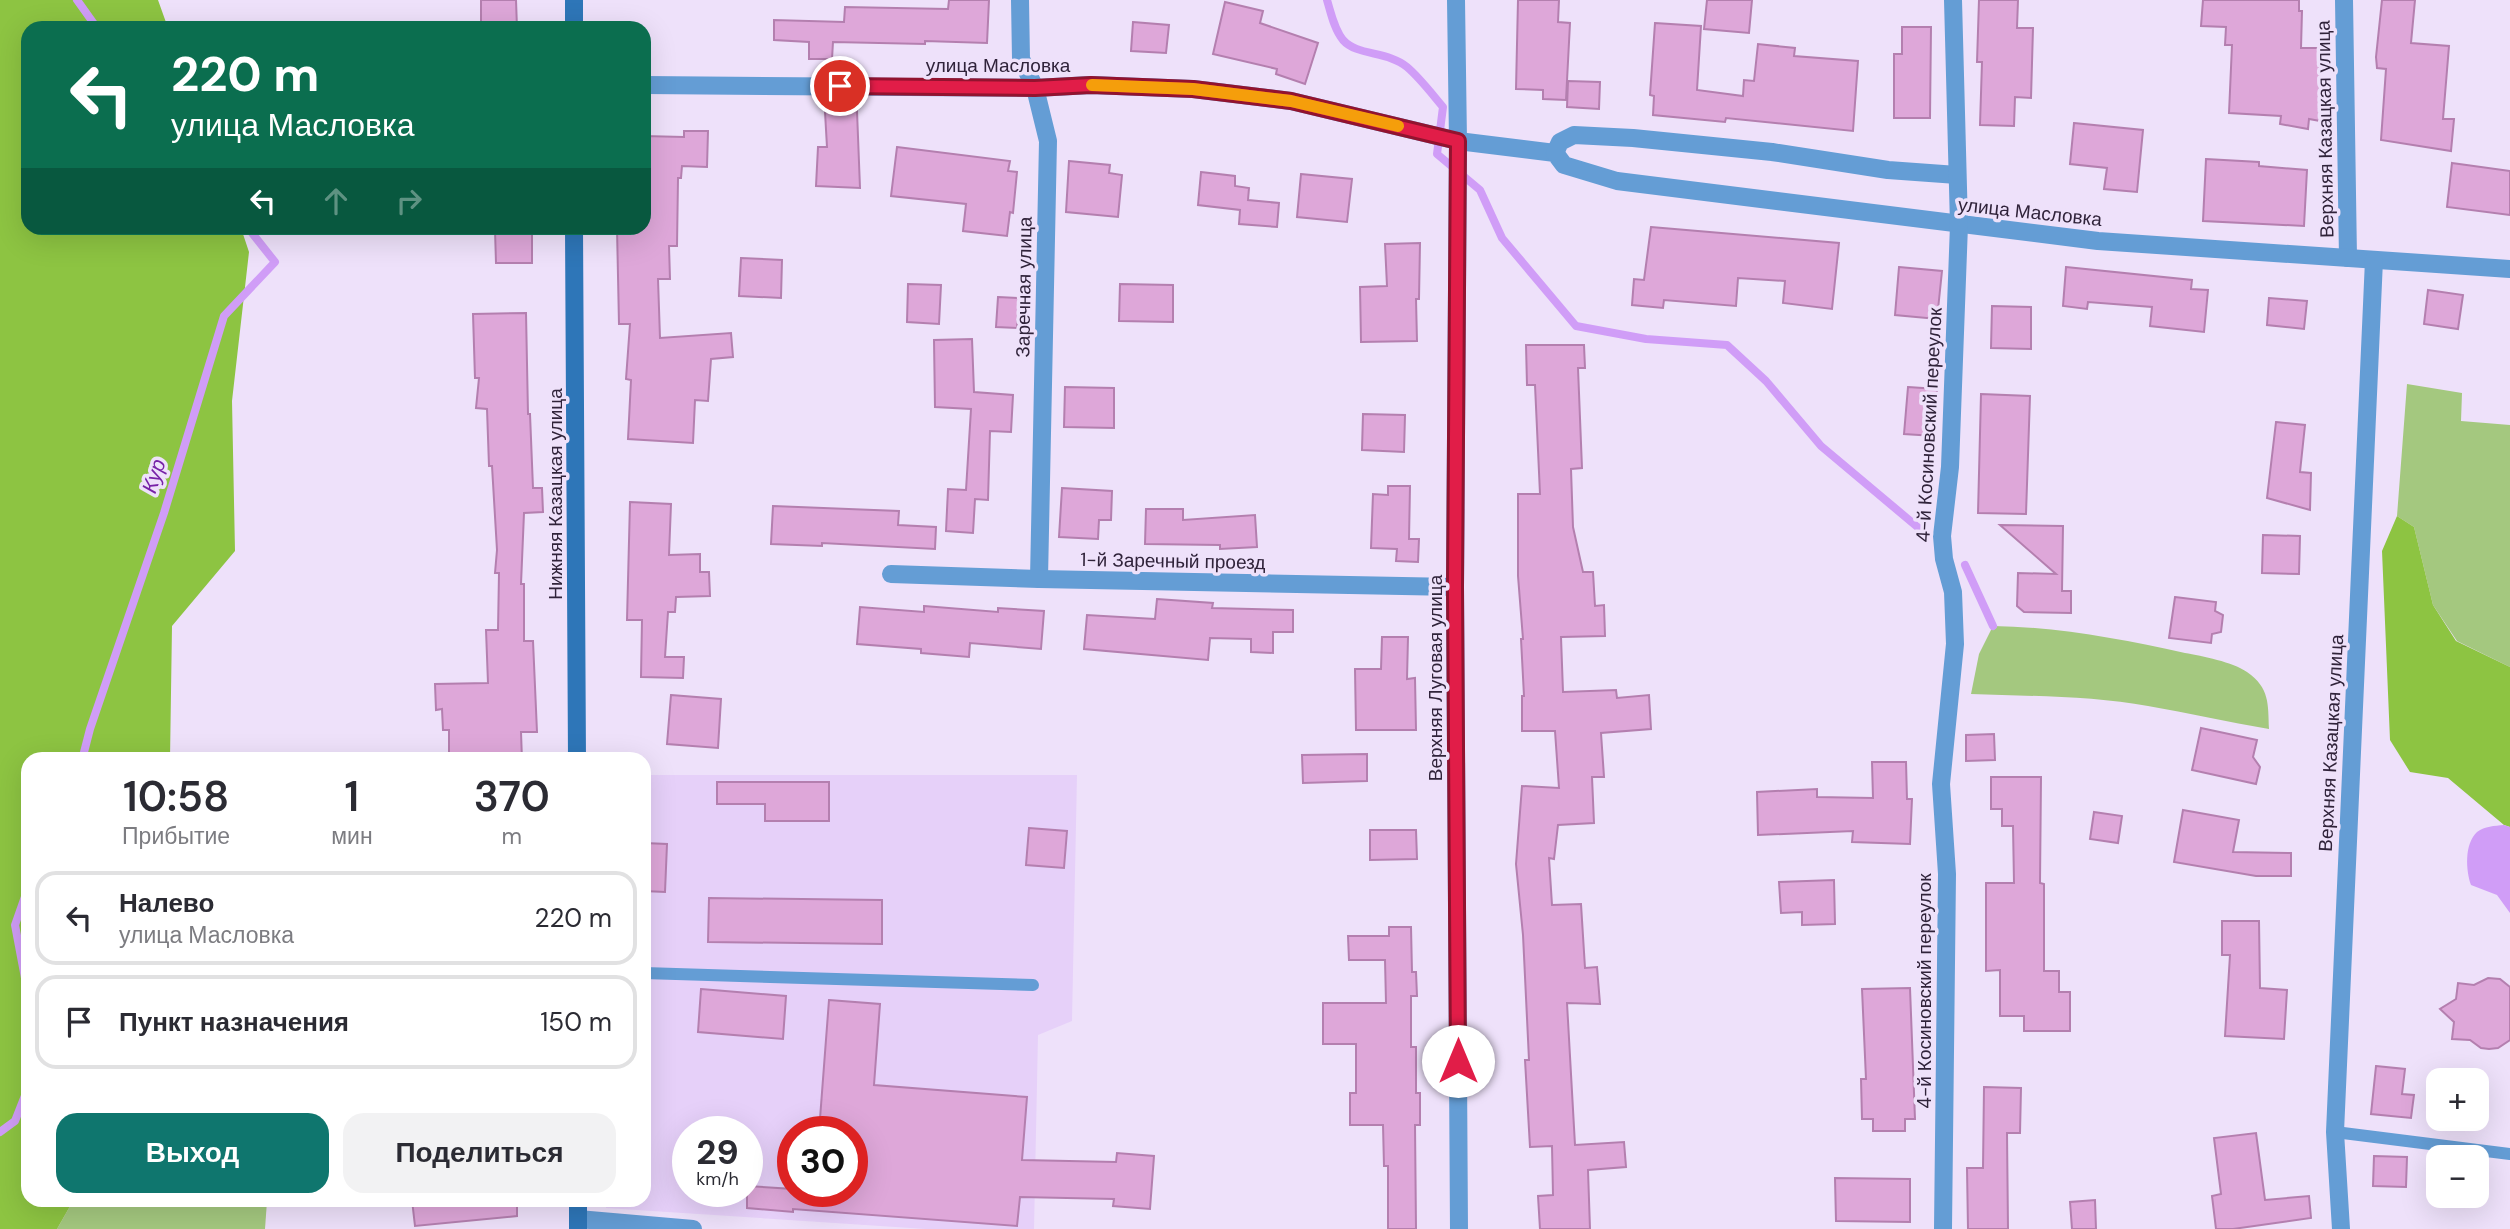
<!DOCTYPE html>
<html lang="ru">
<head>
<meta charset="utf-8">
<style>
  :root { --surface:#fff; --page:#f2f2f3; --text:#2b2b33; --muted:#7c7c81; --line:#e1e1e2; --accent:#0f766e }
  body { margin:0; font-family:"DM Sans",sans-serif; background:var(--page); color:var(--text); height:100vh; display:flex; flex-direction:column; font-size:26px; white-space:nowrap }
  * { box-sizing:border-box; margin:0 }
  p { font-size:23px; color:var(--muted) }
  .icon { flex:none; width:38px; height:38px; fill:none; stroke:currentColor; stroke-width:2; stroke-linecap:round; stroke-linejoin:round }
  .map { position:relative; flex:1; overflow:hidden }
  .panel { position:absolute; left:21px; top:752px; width:630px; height:455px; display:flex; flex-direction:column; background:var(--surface); border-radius:21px; box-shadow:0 7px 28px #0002 }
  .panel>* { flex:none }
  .guide { position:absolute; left:21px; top:21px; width:630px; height:214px; border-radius:21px; box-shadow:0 7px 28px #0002; background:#0b6e4f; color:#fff; overflow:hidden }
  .tools { position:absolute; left:2426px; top:1068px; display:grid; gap:14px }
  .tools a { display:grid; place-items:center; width:63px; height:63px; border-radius:14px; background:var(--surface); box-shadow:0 7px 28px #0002; font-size:35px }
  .speed { position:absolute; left:672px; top:1116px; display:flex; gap:14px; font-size:35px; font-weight:700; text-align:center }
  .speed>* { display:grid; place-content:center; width:91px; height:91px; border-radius:50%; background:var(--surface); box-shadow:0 7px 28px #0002; line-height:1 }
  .speed small { font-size:18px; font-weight:400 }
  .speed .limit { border:10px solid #d22; background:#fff; color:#111 }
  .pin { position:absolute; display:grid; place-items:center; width:60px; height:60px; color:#fff; margin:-30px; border:4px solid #fff; border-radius:50%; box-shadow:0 2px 7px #0007 }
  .me { position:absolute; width:77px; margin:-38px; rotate:0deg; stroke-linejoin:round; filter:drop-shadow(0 0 5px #0008) }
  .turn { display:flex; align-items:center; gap:24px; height:147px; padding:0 35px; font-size:32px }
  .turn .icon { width:91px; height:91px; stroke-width:2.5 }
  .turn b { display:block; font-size:49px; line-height:60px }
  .lanes { display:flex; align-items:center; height:66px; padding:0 35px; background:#0003; justify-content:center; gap:35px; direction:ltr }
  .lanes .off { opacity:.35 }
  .eta { display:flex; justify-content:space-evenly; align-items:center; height:119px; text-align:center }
  .eta b { font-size:42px; font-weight:600; line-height:49px }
  .button { display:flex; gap:14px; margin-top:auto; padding:14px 35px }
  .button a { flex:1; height:80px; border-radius:21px; background:var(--accent); color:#fff; font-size:28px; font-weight:600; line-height:80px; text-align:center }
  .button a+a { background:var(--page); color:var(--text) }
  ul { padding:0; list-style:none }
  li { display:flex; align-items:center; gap:21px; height:94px; margin:0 14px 10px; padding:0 21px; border:4px solid var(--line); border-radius:21px }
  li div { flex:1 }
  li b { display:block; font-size:26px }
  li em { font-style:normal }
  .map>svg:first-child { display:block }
</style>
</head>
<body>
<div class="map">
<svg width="2510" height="1229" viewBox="0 0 2510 1229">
  <rect width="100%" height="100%" fill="#eee1fa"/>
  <path fill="#e6d0f9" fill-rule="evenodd" d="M644,775H1077L1072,1021L1038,1035L1034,1229H926L606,1208V1201L644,1200ZM688,1132H747V1192H688ZM793,1132H852V1192H793Z"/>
  <g fill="#a4c87f">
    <polygon points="2407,384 2462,393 2461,421 2510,425 2510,667 2457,641 2433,605 2414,527 2397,516"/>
    <path d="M1993,626C2058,627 2121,639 2185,653C2202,656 2233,662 2247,672C2270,688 2268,704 2269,729C2228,722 2188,713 2148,706C2093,696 2028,696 1971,694L1979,654Z"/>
    <polygon points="73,1201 267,1201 265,1229 57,1229"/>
  </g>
  <g fill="#8dc442">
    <polygon points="0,0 158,0 168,28 28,28 28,228 241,228 249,252 232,401 235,551 172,626 170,759 28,760 28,1200 73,1201 57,1229 0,1229"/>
    <polygon points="2397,516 2414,527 2433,605 2456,641 2510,667 2510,827 2504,825 2448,778 2410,772 2390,740 2382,551"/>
  </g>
  <path fill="#d09df7" d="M2504,825L2510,827V913L2497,895L2471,885C2466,871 2464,844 2477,832C2485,826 2494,826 2504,825Z"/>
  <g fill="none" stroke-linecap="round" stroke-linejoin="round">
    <g stroke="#d09df7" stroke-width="8">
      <polyline points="77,0 97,28"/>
      <path d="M1327,0C1331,13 1334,29 1343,40C1357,56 1388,51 1407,67C1420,78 1432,94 1443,107L1437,154L1480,190L1502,238L1576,326L1646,339L1727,345L1766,381L1821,446L1927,535"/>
      <polyline points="1965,565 1993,626"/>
      <polyline points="82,760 90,729 164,513 224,316 275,262 248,228"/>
      <polyline points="28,888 15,925 28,994"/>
      <polyline points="0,1132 15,1121 28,1088"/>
    </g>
  </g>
  <g fill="#dea7d9" stroke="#b47faf" stroke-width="2">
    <polygon points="481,0 516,0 517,28 481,28"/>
    <polygon points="949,0 989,0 987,43 925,41 925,44 833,42 832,59 809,59 809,42 774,40 774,20 844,22 845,7 948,9"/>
    <polygon points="1518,0 1559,0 1558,22 1570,23 1566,100 1543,99 1543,90 1516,89"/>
    <polygon points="1707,0 1752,0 1749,33 1704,29"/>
    <polygon points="1979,0 2018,0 2017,28 2033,28 2031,98 2015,97 2014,126 1980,125 1982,62 1977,62"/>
    <polygon points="2203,0 2299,0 2299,11 2302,11 2301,48 2319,48 2320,121 2309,119 2308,129 2280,124 2281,116 2229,113 2232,45 2225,45 2226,27 2201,26"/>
    <polygon points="2382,0 2415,0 2411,43 2449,46 2443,119 2454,119 2451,151 2381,140 2386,69 2377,68 2376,57"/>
    <polygon points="1225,2 1263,11 1260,23 1318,43 1305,84 1276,74 1277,69 1213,54"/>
    <polygon points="1133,22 1169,25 1166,53 1131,51"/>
    <polygon points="1655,23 1701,26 1697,90 1743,96 1744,80 1754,81 1758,44 1795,48 1794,56 1858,61 1853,131 1726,118 1725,122 1653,115 1654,96 1650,95"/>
    <polygon points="1902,27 1931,27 1930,118 1894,118 1894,54 1902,54"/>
    <polygon points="1568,81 1600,82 1599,109 1567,107"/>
    <polygon points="857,111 860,188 816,186 818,147 827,147 825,112"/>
    <polygon points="2074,123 2143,130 2137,192 2104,189 2107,168 2070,164"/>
    <polygon points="684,131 708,131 707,167 682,166 681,178 678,178 677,246 669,246 670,279 658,279 660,338 731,333 733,357 711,359 708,401 695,400 693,443 628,439 631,380 626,379 630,324 619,324 617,228 644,228 644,136 684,137"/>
    <polygon points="897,147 1010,161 1008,171 1017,172 1013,213 1010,212 1007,236 963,231 966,204 891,196"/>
    <polygon points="2206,159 2259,162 2259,166 2307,170 2304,226 2203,221"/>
    <polygon points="1069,161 1110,165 1109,173 1122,175 1118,217 1066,212"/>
    <polygon points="2452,163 2510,171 2510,215 2447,207"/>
    <polygon points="1201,172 1235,176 1235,186 1249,188 1248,200 1279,203 1277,227 1239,224 1240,210 1198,205"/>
    <polygon points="1301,174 1352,179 1347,222 1297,217"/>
    <polygon points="1651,227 1839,243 1832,309 1783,303 1785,281 1738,278 1736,306 1664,300 1663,308 1632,305 1634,279 1644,280"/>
    <polygon points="495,230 532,230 532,263 496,263"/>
    <polygon points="1420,243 1419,299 1416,299 1417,341 1361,342 1360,287 1387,286 1385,244"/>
    <polygon points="741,258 782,260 781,298 739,296"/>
    <polygon points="1899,267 1942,271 1937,319 1895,315"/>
    <polygon points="2066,267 2192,280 2191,289 2208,290 2204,332 2150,326 2152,307 2088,302 2087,309 2063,306"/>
    <polygon points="908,284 941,285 939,324 907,322"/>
    <polygon points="1120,284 1173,285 1173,322 1119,321"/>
    <polygon points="2428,290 2463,295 2458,329 2424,324"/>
    <polygon points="998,297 1019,298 1017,328 996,327"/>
    <polygon points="2269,298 2307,301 2304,329 2267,325"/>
    <polygon points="1992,306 2031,307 2031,349 1991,348"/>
    <polygon points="526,313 528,414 530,414 533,488 542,488 543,512 524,513 521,584 524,584 524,641 533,641 537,732 521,732 522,760 449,759 449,730 443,730 442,709 436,710 435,684 488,683 486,630 498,630 499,573 495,573 497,550 492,466 489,466 487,409 476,408 479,378 475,378 473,314"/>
    <polygon points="972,339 974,392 1013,395 1011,432 990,431 988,500 975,499 973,533 946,531 948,489 966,490 971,409 935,407 934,340"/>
    <polygon points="1526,345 1584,345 1585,368 1578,368 1582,468 1571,469 1573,527 1583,572 1593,572 1595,606 1604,605 1605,636 1561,637 1563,692 1616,690 1617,698 1649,695 1651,729 1601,733 1604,777 1592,777 1594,823 1558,825 1554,859 1549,858 1552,905 1581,904 1585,968 1597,967 1600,1004 1567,1003 1575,1145 1624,1142 1626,1167 1588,1170 1590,1229 1540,1229 1538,1196 1553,1195 1552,1146 1530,1147 1525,1060 1529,1060 1523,935 1516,864 1522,786 1559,788 1555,731 1522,731 1522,696 1524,696 1521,639 1523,639 1518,576 1518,494 1540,494 1535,385 1527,385"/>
    <polygon points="1065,387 1114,388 1114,428 1064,427"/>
    <polygon points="1908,387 1937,389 1934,436 1904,434"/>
    <polygon points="1981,394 2030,396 2026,514 1978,513"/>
    <polygon points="1363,414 1405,415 1404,452 1362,450"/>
    <polygon points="2276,422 2305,425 2300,472 2311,473 2310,510 2267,498"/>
    <polygon points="1388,486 1410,486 1409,539 1419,539 1418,562 1396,561 1397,549 1371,548 1373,494 1388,495"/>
    <polygon points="1062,488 1112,491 1111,520 1099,520 1098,539 1059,537"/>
    <polygon points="630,502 671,504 669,555 700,554 700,572 709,572 710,596 676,597 675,612 668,612 665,657 684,657 683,678 641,677 642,620 627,620"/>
    <polygon points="773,506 899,511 898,525 936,527 935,549 822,543 822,546 771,544"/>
    <polygon points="1146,509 1183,509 1183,520 1255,515 1257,547 1220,549 1220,545 1145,544"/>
    <polygon points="2000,525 2063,526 2062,591 2071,591 2071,613 2024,612 2017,606 2018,573 2056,574"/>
    <polygon points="2263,535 2300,536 2299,574 2262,573"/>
    <polygon points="2175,597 2216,602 2215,611 2223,615 2221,632 2212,634 2211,643 2169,638"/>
    <polygon points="1157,599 1213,603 1212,608 1293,610 1293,632 1273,632 1273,653 1251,652 1251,639 1210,638 1208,660 1084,649 1087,615 1155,619"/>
    <polygon points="924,606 998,612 998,608 1044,611 1041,649 970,643 969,657 921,653 921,649 857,644 860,607 924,612"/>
    <polygon points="1382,637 1408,637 1407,679 1415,678 1416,730 1356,730 1355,669 1381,669"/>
    <polygon points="671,695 721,699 718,748 667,744"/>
    <polygon points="2201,728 2257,740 2253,757 2260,767 2256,784 2192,770"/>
    <polygon points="1994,734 1995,760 1966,761 1966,735"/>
    <polygon points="1367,754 1367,781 1303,783 1302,755"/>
    <polygon points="1872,762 1906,762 1907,799 1912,799 1910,844 1852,842 1853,831 1758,835 1757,792 1817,789 1817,797 1873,798"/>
    <polygon points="1991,777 2041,777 2040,883 2044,884 2044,971 2059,971 2059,992 2070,992 2070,1031 2024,1031 2024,1016 2000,1016 2000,970 1986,971 1986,883 2014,883 2013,826 2002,826 2002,809 1991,809"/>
    <polygon points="717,782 829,782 829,821 765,821 765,804 717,804"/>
    <polygon points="2183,810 2239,820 2233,852 2291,853 2291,876 2256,876 2174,862"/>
    <polygon points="2094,812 2122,816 2118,843 2090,839"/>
    <polygon points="1029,828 1067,831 1064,868 1026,865"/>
    <polygon points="1370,830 1416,830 1417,859 1370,860"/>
    <polygon points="644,843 667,844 665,892 644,891"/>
    <polygon points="1834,880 1835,924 1802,925 1802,912 1781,913 1779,882"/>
    <polygon points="709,898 882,900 882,944 708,942"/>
    <polygon points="2222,921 2259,921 2260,988 2287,990 2284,1039 2225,1036 2230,955 2222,955"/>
    <polygon points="1389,927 1411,927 1412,972 1416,972 1417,996 1411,996 1411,1047 1416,1047 1416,1093 1420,1093 1420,1125 1415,1125 1416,1229 1388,1229 1388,1166 1384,1166 1383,1125 1350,1125 1350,1093 1356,1093 1356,1044 1323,1044 1323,1003 1386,1003 1385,960 1349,960 1348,936 1389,936"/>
    <polygon points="2488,978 2500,979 2510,987 2510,1040 2498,1048 2489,1049 2481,1048 2470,1040 2452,1039 2454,1022 2440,1009 2456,999 2458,983 2474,985"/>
    <polygon points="1910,988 1915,1119 1905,1119 1905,1131 1873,1131 1873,1119 1862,1119 1861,1079 1866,1079 1862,989"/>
    <polygon points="701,989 786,996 783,1039 698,1032"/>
    <polygon points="829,1000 880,1004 874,1085 1027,1097 1022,1160 1116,1162 1117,1153 1154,1156 1150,1209 1113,1206 1114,1199 1020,1197 1017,1226 793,1209 793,1212 747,1208 747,1186 793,1189 793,1192 852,1192 852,1132 819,1132"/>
    <polygon points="2376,1066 2405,1069 2402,1094 2414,1095 2411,1118 2371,1114"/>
    <polygon points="1984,1087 2021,1088 2020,1133 2007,1133 2008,1229 1968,1229 1967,1168 1983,1168"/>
    <polygon points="2256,1133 2265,1200 2309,1196 2311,1218 2233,1229 2216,1229 2212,1196 2221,1194 2214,1138"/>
    <polygon points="2374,1156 2407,1157 2406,1187 2373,1186"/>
    <polygon points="1835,1178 1910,1179 1910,1222 1836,1221"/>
    <polygon points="412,1200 517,1200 517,1216 415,1226"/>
    <polygon points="2095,1200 2096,1229 2072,1229 2070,1202"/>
  </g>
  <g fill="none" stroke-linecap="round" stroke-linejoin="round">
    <g stroke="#649dd5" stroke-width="12">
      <polyline points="644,973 1033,985"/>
      <polyline points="2335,1132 2510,1154"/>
    </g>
    <g stroke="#649dd5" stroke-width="18">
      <polyline points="1020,0 1021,59 1035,88 1048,141 1039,579"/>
      <polyline points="1456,0 1458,141 1455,587 1459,1229"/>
      <polyline points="2344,0 2348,258"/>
      <polyline points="644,85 1035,88 1091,85 1193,89 1291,101 1458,141 1555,153 1564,165 1617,181 2098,241 2510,269"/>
      <polyline points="1555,153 1560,142 1574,135 1633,138 1772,152 1888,170 1957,175"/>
      <polyline points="891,574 1039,579 1455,587"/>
      <polyline points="578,1219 693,1229"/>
      <polyline points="1943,1229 1947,874 1941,784 1955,644 1953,592 1944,559 1942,536 1950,467 1959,225 1953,0"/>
      <polyline points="2341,1229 2335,1132 2374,260"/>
    </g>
    <g stroke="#2e76b8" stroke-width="18">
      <polyline points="574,28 574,0"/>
      <polyline points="574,228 577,760"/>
      <polyline points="578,1200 578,1229"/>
    </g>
  </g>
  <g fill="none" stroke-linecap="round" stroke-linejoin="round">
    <g stroke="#92132f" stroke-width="18">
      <polyline id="route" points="840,86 1035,88 1091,85 1193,89 1291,101 1458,141 1455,587 1458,1061"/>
    </g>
    <use href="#route" stroke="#e11d48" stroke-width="12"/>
    <polyline stroke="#f59e0b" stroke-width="12" points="1092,85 1193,89 1291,101 1398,126"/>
  </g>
  <g text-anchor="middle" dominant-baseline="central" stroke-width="7" stroke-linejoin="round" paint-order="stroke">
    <g font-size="19" fill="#30233a" stroke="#eee1fa">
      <text x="998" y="65">улица Масловка</text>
      <text transform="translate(2325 129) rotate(-91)">Верхняя Казацкая улица</text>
      <text transform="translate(2030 212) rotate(6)">улица Масловка</text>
      <text transform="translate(1024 287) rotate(-89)">Заречная улица</text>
      <text transform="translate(1929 425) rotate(-87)">4-й Косиновский переулок</text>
      <text transform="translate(555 494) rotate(-90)">Нижняя Казацкая улица</text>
      <text transform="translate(1173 561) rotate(1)">1-й Заречный проезд</text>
      <text transform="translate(1435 678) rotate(-90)">Верхняя Луговая улица</text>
      <text transform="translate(2331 743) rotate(-87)">Верхняя Казацкая улица</text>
      <text transform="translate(1924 991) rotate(-90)">4-й Косиновский переулок</text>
    </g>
    <g font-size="21" font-style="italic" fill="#7722a7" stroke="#eee1fa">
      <text transform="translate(154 476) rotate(-72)">Кур</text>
    </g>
  </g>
</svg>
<div class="tools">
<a>+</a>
<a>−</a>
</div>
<div class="speed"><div>29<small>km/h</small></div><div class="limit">30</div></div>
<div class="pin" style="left:840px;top:86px;background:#d93025"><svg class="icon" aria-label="arrive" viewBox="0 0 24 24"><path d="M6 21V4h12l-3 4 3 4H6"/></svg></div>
<svg class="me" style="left:1458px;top:1061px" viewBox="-20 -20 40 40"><circle r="19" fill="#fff"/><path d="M0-13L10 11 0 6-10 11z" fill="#e11d48"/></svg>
<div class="guide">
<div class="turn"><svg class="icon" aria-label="left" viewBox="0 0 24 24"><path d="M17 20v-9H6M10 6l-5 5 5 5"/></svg><div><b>220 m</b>улица Масловка</div></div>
<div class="lanes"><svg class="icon" aria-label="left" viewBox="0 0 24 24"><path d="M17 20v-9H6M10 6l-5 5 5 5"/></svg><svg class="icon off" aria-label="ahead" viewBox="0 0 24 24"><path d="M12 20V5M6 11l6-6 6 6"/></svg><svg class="icon off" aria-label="right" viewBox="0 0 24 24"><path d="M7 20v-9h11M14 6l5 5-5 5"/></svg></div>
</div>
<section class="panel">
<div class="eta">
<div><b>10:58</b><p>Прибытие</p></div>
<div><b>1</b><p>мин</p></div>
<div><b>370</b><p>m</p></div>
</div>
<ul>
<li><svg class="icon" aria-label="left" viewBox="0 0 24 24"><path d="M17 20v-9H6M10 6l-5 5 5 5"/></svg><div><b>Налево</b><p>улица Масловка</p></div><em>220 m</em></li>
<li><svg class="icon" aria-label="arrive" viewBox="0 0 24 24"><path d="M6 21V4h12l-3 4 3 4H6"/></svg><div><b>Пункт назначения</b></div><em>150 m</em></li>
</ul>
<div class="button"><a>Выход</a><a>Поделиться</a></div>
</section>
</div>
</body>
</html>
